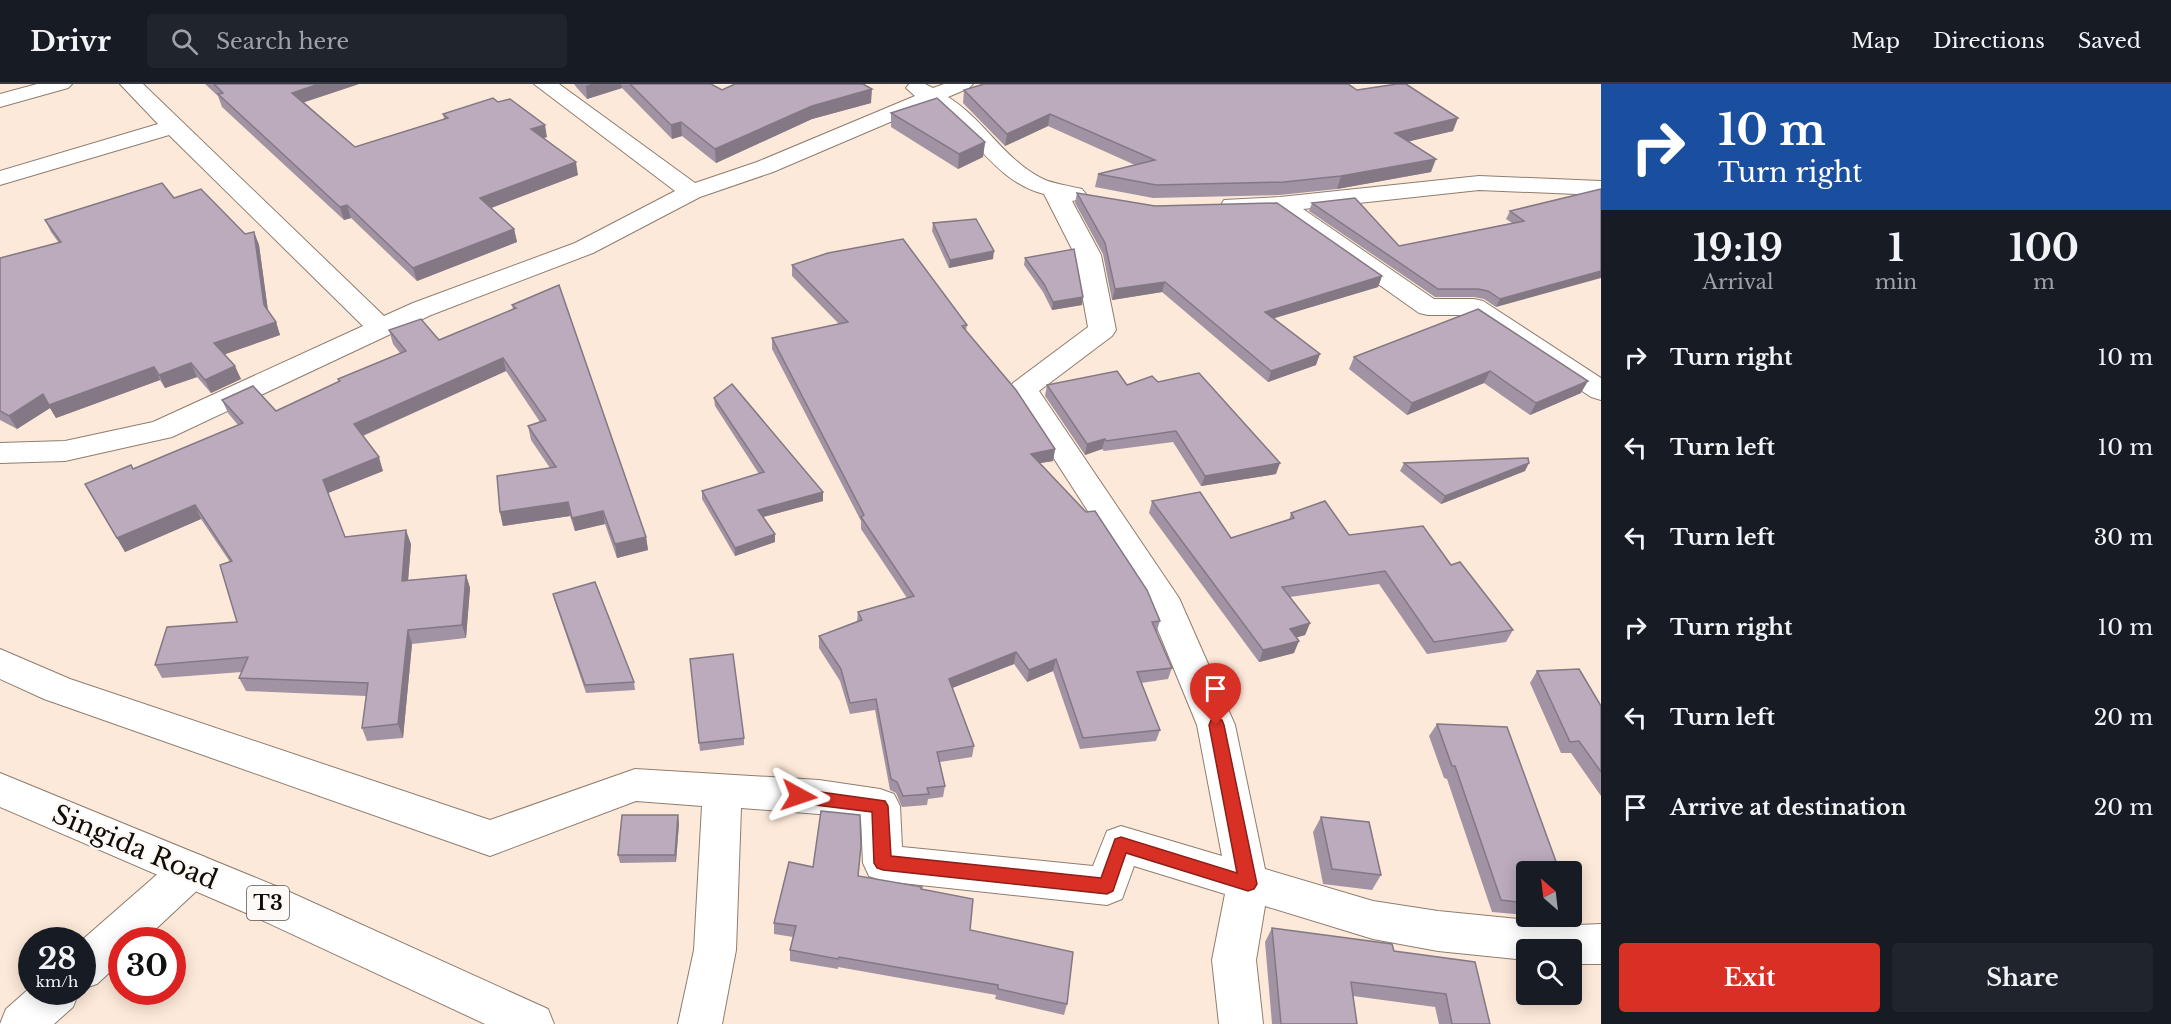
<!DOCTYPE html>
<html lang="en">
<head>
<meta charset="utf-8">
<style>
  :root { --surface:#171b24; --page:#20242c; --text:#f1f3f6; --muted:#9ea1a6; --line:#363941; --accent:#d93025 }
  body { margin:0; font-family:"Libre Baskerville",serif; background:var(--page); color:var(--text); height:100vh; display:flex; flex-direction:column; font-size:22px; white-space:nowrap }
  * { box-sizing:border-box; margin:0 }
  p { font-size:20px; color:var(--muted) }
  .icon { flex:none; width:33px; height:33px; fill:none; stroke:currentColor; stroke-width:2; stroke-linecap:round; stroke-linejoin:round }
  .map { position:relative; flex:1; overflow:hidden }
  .panel { display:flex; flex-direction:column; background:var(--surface); width:570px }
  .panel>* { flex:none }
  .top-card { background:#1a4fa0; color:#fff; overflow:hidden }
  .needle { width:39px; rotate:332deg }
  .tools { position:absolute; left:1516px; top:777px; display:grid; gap:12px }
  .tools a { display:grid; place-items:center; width:66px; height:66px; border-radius:6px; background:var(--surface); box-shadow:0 3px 15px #0003; font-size:30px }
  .speed { position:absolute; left:18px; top:843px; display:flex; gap:12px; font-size:30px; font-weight:700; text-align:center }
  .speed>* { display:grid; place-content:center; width:78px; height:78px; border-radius:50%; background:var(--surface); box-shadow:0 3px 15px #0003; line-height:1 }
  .speed small { font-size:15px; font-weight:400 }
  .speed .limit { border:9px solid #d22; background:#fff; color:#111 }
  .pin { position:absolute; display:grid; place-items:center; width:51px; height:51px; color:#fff; margin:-62px -26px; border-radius:50% 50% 50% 0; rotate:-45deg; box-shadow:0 0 6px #0007 }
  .pin .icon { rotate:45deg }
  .me { position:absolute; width:66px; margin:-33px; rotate:95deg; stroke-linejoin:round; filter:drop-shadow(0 0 4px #0008) }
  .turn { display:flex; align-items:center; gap:21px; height:126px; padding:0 18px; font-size:27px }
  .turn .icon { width:78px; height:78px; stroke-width:2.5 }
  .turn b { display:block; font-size:42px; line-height:51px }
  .eta { display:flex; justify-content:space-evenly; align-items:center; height:102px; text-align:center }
  .eta b { font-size:36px; font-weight:700; line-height:42px }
  .button { display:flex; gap:12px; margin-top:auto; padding:12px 18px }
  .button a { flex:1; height:69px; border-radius:6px; background:var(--accent); color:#fff; font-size:24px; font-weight:700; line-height:69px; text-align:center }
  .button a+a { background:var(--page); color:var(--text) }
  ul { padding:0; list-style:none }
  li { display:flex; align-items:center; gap:18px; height:90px; padding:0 18px }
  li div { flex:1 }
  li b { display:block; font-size:22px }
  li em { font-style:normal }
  header { display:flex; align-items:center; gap:36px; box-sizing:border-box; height:84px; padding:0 30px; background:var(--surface); border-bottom:2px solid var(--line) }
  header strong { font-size:28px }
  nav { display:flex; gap:33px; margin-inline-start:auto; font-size:21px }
  .search { width:420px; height:54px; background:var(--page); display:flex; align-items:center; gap:15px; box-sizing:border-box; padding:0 21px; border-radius:6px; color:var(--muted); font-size:22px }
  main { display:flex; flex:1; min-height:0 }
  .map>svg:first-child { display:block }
</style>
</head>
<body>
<header>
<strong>Drivr</strong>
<div class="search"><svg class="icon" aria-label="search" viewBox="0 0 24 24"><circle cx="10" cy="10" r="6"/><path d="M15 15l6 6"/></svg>Search here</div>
<nav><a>Map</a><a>Directions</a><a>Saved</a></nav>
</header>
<main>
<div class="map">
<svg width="1601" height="940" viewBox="0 0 1601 940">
  <rect width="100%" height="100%" fill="#fde9d9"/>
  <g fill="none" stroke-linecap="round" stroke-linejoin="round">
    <g stroke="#8f7d6e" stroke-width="2">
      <g id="minor">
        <polygon points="37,0 72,0 68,4 0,23 0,10"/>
        <path d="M120,0H143L384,232L413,219L575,159L675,107L534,0H559L695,99L757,78L915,12L906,4L909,0H925L933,4L944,0H973L969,4L948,13C984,35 1004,76 1043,95C1053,100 1071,102 1082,105L1086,110L1082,115L1072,117L1101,171L1116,246L1112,252L1039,307L1179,514L1235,641L1265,785L1373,817L1438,827L1578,841L1601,840V880H1572V866H1527V876L1438,867L1373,855L1265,822L1256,876L1263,940H1219L1212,876L1225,810L1134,782L1122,815L1107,821L883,797L869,792L863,779L861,736L819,730L741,724L736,866L722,940H678L694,866L702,722L636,717L490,772L44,615L0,595V565L70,595L490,736L635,685L819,696L880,705L894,710L900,722L902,763L1093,782L1107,747L1121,742L1222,772L1197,641L1146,517L1009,305L1013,299L1088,243L1075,171L1044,110C994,98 973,46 930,21L773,88L700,113L593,169L431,231L172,353L65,377L0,379V359L65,357L153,338L363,242L169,51L0,101V87L158,40Z"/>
        <polygon points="1479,92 1601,97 1601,111 1479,106 1303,125 1434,215 1474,215 1483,217 1601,294 1601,316 1591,313 1468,231 1428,231 1419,229 1275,127 1233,128 1224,126 1221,121 1224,116 1280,113"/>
        <polygon points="191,768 205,773 211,786 205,799 144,856 122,856 122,877 97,900 82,905 82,856 177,773"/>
        <polygon points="32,902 32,908 79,908 73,923 54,940 0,940 6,925"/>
      </g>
    </g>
    <g stroke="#8f7d6e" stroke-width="2">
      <polygon id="trunk" points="0,689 283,805 548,925 554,940 485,940 253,832 0,723"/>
    </g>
    <use href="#minor" fill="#fff" fill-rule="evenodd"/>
    <use href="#trunk" fill="#fff" fill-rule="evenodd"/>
  </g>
  <g fill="#a193a3">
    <polygon points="205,0 359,0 304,18 355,63 444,35 443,30 547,53 544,54 578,91 491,124 514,145 517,158 417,197 351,134 344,136 222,23 218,12"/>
    <polygon points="574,0 711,0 722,6 871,19 812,35 716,79 682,52 672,55 622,4 587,15 577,4"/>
    <polygon points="964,6 1357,6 1453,47 1408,57 1431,88 1337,105 1280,111 1153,114 1095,103 1098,90 1135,81 1048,42 1005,62 963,19"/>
    <polygon points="891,29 985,58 983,73 958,85 891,43"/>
    <polygon points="1601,105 1496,223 1484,215 1474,213 1435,213 1309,127 1312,119 1399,162 1512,139 1506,135 1510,127"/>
    <polygon points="1077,109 1382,192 1378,203 1274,234 1316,281 1268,298 1162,208 1112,216 1103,170 1075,119"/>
    <polygon points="174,114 245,150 254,148 259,161 268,227 276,238 280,251 225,270 241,295 211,309 197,293 165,304 160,296 56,334 50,324 17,345 0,336 0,174 59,159 51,148 45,136"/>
    <polygon points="933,139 993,175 949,184 932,147"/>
    <polygon points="1025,174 1083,213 1082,221 1052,226 1043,208 1024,181"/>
    <polygon points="792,181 967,241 966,247 1055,365 1053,377 1040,379 1160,537 1156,549 1172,584 1168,595 1141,599 1160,646 1156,657 1080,665 1053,587 1027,598 1014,580 952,604 974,662 972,673 940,678 945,702 943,713 928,715 927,721 902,723 896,709 890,706 875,626 850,630 840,597 819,564 819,552 857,537 858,528 907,514 861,445 861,437 772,265 772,254 839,240 792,192"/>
    <polygon points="559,201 646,453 648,466 617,474 605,440 575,447 570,432 503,442 500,428 550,384 531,356 528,342 540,338 506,287 363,352 383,387 328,409 345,453 411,460 408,496 466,491 470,504 466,554 412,560 403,654 367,657 362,644 366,612 246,607 239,594 242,588 162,594 155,581 237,538 230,478 201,435 125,468 85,400 133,385 238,341 228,329 222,316 276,327 339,298 338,295 400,269 393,260 389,246 439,256 513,225 512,221"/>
    <polygon points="1478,225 1581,309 1530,331 1484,299 1407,331 1349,285 1354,273"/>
    <polygon points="1158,298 1276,390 1201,402 1173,358 1104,367 1102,365 1085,371 1045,312 1047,301 1127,301"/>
    <polygon points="714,314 823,417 763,433 775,450 775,458 735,472 702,415 702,407 759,390 715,322"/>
    <polygon points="1404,379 1525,387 1441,420 1400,387"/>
    <polygon points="1152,417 1231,454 1289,436 1291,429 1349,451 1451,481 1513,546 1506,558 1427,570 1379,500 1290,513 1310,539 1305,551 1297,553 1294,569 1259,578 1149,429"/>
    <polygon points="553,510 634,598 635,606 586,609 555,518"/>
    <polygon points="690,575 744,654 744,661 700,667"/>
    <polygon points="1537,587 1601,622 1601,712 1571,669 1561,669 1530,599"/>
    <polygon points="1437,640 1558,783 1554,788 1527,788 1527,831 1492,828 1447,695 1444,694 1429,652"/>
    <polygon points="1321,733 1381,791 1372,806 1323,800 1313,748"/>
    <polygon points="679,739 676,778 620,779 618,771"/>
    <polygon points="861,762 858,792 921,805 970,846 1067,920 1064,931 995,915 996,911 838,883 838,885 790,877 790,866 793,853 774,850 774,839 813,783"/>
    <polygon points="1272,844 1394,867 1490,940 1439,940 1435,923 1353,912 1357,940 1272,940 1265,858"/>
  </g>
  <g fill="#837884">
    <polygon points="319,0 359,0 296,21 292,9"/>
    <polygon points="591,0 621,0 622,4 587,15 586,2"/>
    <polygon points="872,5 871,19 812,35 716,79 715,65 812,22"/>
    <polygon points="1050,30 1048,42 1005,62 1007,50"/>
    <polygon points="1458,34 1453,47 1390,62 1395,49"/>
    <polygon points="681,38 682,52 672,55 671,41"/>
    <polygon points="545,41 547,53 533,57 531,45"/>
    <polygon points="985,58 983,73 958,85 959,70"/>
    <polygon points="1436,75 1431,88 1337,105 1341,92"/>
    <polygon points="576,78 578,91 483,127 480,114"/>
    <polygon points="347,121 351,134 344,136 340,123"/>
    <polygon points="514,145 517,158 417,197 413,184"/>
    <polygon points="254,148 259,161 269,234 264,221"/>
    <polygon points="994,167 993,175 949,184 950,176"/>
    <polygon points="1601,187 1601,194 1496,223 1500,215"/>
    <polygon points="1382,192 1378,203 1262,238 1265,228"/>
    <polygon points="1165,198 1162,208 1112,216 1115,205"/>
    <polygon points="1083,213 1082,221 1052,226 1053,218"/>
    <polygon points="276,238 280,251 220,272 214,259"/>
    <polygon points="1320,270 1316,281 1268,298 1271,287"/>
    <polygon points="503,274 506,287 359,353 354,340"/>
    <polygon points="191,279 197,293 165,304 159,291"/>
    <polygon points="235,282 241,295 211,309 205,296"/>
    <polygon points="154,283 160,296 56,334 50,324 17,345 9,332 43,310"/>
    <polygon points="1490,287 1484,299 1407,331 1412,319"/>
    <polygon points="1588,297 1581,309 1530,331 1536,319"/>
    <polygon points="1105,355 1102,365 1085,371 1087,360"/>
    <polygon points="1055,365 1053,377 1029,381 1031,370"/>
    <polygon points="379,373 383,387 328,409 323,396"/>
    <polygon points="1280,379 1276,390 1201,402 1205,392"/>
    <polygon points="1529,379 1525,387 1441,420 1445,412"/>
    <polygon points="823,408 823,417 759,434 758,426"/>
    <polygon points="568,418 570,432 503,442 500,428"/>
    <polygon points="195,421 201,435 125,468 117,454"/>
    <polygon points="603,427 605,440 575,447 572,434"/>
    <polygon points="406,446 411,460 407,510 402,497"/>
    <polygon points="775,450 775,458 735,472 735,464"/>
    <polygon points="646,453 648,466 617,474 615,460"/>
    <polygon points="466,491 470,504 466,554 462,541"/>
    <polygon points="1310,539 1305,551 1285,557 1290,545"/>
    <polygon points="408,546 412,560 403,654 398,640"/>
    <polygon points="1299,557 1294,569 1259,578 1263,566"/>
    <polygon points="1016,568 1014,580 947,606 949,595"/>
    <polygon points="1056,575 1053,587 1027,598 1029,586"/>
    <polygon points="678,731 679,739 676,778 675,771"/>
  </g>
  <g fill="#bbabbd" stroke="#837884" stroke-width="1.5">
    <polygon points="214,0 319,0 292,9 355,63 448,34 443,30 493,14 498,18 510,15 545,41 531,45 576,78 480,114 514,145 413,184 347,121 340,123 218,10 223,9"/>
    <polygon points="630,0 711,0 722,6 735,0 863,0 872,5 812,22 715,65 681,38 671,41"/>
    <polygon points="984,0 1348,0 1357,6 1397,0 1406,0 1458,34 1395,49 1436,75 1341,92 1284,98 1156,101 1098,90 1155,76 1050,30 1007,50 964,6"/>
    <polygon points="937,14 985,58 959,70 891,29"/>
    <polygon points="162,99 174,114 201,105 245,150 254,148 264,221 276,238 214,259 235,282 205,296 191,279 159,291 154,283 49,321 43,310 9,332 0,327 0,174 61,158 45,136"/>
    <polygon points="1601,105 1601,187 1500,215 1488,207 1478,205 1438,205 1312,119 1355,114 1399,162 1524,137 1510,127"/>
    <polygon points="1077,109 1155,122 1277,119 1382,192 1265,228 1320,270 1271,287 1165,198 1115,205 1105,159"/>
    <polygon points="976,135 994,167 950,176 933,139"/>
    <polygon points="903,155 967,241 962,242 1016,306 1055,365 1031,370 1086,428 1095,427 1147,506 1160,537 1152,538 1172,584 1137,588 1160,646 1083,654 1056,575 1029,586 1016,568 949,595 974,662 937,668 945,702 927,704 929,710 903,712 897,698 891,695 876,615 850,619 841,585 819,552 862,536 858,528 914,512 861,433 864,431 772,254 848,238 792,181 828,169"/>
    <polygon points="1074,165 1083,213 1053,218 1044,200 1025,174"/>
    <polygon points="559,201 646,453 615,460 603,427 572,434 568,418 500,428 497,392 556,383 528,342 546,336 503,274 354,340 379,373 323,396 345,453 406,446 402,497 466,491 462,541 408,546 398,640 362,644 368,599 239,594 248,573 155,581 167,543 237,538 220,481 232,477 195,421 117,454 85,400 131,381 133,385 243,339 222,316 253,302 276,327 340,297 338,295 406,267 389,246 421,235 439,256 516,224 512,221"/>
    <polygon points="1478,225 1588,297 1536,319 1490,287 1412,319 1354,273"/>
    <polygon points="1117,287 1127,301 1152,292 1158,298 1199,289 1280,379 1205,392 1176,347 1106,357 1105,355 1087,360 1047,301"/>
    <polygon points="732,300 823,408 758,426 775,450 735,464 702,407 764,388 714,314"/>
    <polygon points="1528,374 1529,379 1445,412 1404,379"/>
    <polygon points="1200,408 1231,454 1294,434 1291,429 1325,417 1349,451 1423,442 1451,481 1460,478 1513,546 1434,558 1385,487 1282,503 1310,539 1290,545 1299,557 1263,566 1152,417"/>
    <polygon points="595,498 634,598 585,601 553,510"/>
    <polygon points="733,570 744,654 699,659 690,575"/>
    <polygon points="1579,585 1601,622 1601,688 1579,657 1570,658 1537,587"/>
    <polygon points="1437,640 1507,643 1558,783 1536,781 1538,788 1527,788 1527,819 1501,816 1455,682 1452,682"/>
    <polygon points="821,727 860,731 861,762 858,792 922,803 921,805 973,815 970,846 1073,868 1067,920 998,905 998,901 839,873 838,875 790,866 796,842 774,839 789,778 813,783"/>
    <polygon points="622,731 678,731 675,771 618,771"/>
    <polygon points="1321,733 1369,738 1381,791 1332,785"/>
    <polygon points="1272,844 1392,860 1394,867 1475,878 1490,940 1452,940 1446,910 1351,898 1357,940 1281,940"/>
  </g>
  <polygon fill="#d93025" stroke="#8d1f18" stroke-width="1.5" points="1216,634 1222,636 1224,641 1257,800 1254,805 1248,807 1126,769 1113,807 1107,810 883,786 877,784 874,779 872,728 799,719 794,717 791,712 794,707 799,705 885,717 888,722 891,772 1101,794 1115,755 1121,753 1237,789 1209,641 1211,636"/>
  <g text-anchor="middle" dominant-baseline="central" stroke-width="4.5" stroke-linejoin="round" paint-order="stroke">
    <rect fill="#fdf9f6" stroke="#58534f" stroke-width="1.5" x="247" y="802" width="42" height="34" rx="4.5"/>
    <g font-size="20" font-weight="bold" fill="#120c07">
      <text x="268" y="819">T3</text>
    </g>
    <g font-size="26" fill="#120c07" stroke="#fdf9f6">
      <text transform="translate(135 763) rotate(23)">Singida Road</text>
    </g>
  </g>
</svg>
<div class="tools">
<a><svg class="needle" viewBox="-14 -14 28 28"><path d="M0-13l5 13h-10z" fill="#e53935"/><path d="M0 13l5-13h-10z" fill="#9ea1a6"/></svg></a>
<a><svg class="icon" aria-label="search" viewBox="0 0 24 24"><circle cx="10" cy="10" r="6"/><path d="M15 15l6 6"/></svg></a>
</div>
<div class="speed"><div>28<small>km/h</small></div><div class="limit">30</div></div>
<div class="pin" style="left:1216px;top:641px;background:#d93025"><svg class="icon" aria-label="arrive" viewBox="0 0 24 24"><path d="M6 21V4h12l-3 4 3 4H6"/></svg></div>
<svg class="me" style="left:799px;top:712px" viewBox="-20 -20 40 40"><path d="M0-17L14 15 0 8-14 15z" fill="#d93025" stroke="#fff" stroke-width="4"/></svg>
</div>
<section class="panel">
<div class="top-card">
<div class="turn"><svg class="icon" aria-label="right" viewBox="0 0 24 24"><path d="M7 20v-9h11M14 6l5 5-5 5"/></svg><div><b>10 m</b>Turn right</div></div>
</div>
<div class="eta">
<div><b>19:19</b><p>Arrival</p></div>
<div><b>1</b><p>min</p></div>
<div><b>100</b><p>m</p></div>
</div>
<ul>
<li><svg class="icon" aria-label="right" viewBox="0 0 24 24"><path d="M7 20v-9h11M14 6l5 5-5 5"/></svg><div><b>Turn right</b></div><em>10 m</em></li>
<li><svg class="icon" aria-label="left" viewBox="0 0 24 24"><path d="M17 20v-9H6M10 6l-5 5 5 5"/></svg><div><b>Turn left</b></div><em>10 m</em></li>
<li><svg class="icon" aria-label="left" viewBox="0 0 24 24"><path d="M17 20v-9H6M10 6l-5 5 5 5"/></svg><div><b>Turn left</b></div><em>30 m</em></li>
<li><svg class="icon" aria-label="right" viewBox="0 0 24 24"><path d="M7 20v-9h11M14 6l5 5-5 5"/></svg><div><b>Turn right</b></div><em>10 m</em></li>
<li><svg class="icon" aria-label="left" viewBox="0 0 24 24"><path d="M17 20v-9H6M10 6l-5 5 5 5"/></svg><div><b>Turn left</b></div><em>20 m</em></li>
<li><svg class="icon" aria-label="arrive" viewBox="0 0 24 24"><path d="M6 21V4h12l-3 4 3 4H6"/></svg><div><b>Arrive at destination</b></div><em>20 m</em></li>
</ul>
<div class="button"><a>Exit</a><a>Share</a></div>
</section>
</main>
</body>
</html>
